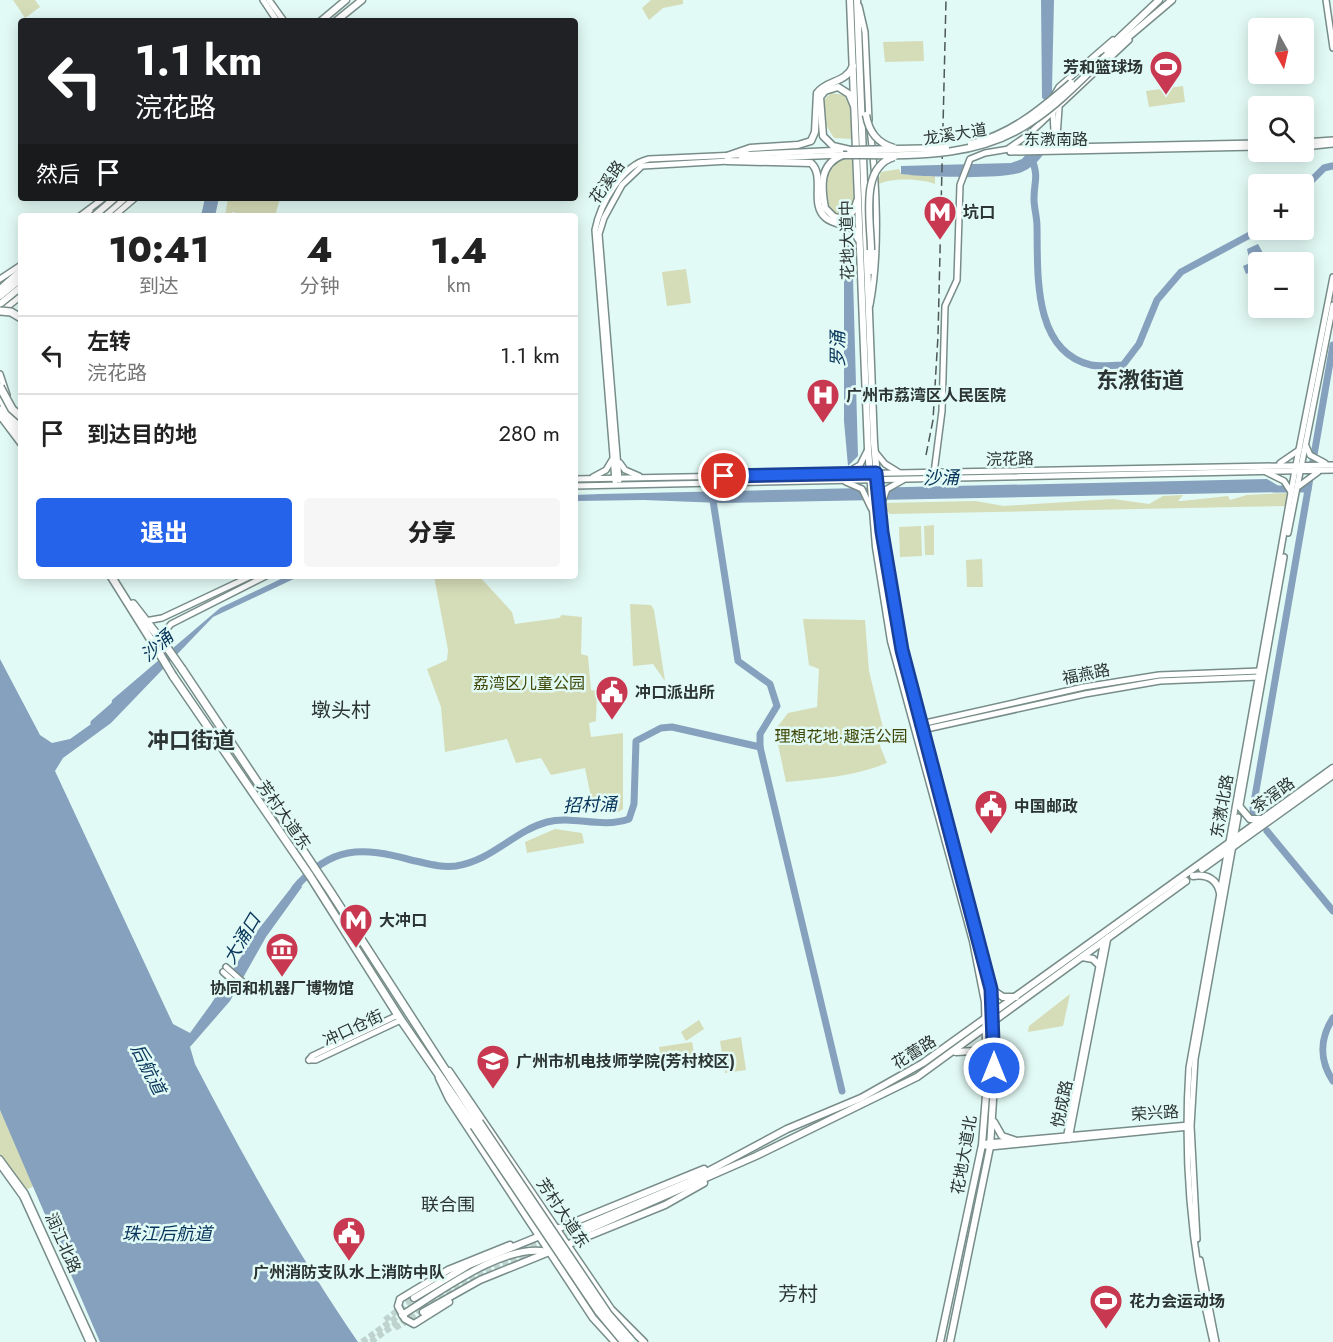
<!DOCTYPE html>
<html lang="zh">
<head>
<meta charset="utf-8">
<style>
  :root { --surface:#fff; --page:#f6f6f6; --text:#222; --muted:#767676; --line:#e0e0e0; --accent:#2563eb }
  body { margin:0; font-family:Jost,"Noto Sans SC",sans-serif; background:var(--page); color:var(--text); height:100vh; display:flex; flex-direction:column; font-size:22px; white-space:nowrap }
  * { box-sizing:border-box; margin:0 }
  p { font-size:20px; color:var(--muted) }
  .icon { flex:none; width:33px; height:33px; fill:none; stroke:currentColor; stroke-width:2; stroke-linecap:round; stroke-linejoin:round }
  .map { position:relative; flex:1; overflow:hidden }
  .panel { position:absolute; left:18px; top:213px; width:560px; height:366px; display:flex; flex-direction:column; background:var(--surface); border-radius:6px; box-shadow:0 3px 15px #0003 }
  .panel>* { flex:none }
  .guide { position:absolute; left:18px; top:18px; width:560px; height:183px; border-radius:6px; box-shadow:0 3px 15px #0003; background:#202124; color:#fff; overflow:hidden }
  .needle { width:39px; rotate:172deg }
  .controls { position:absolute; left:1248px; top:18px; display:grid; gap:12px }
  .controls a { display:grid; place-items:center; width:66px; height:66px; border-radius:6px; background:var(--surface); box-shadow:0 3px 15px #0003; font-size:30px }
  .pin { position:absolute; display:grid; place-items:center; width:51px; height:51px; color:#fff; margin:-26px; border:3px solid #fff; border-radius:50%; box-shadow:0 2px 6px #0007 }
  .me { position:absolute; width:66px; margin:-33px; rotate:0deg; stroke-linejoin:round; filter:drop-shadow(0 0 4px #0008) }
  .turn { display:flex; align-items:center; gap:21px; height:126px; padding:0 18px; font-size:27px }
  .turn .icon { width:78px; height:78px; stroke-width:2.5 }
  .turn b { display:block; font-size:42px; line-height:51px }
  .then { display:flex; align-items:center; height:57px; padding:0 18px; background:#0003; gap:12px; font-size:22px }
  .eta { display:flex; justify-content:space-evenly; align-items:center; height:102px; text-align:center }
  .eta b { font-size:36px; font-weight:800; line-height:42px }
  .cta { display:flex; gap:12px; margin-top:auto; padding:12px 18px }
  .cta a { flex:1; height:69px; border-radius:6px; background:var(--accent); color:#fff; font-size:24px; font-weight:800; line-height:69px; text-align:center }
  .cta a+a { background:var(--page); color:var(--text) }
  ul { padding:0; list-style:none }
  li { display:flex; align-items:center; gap:18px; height:78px; padding:0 18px; border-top:2px solid var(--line) }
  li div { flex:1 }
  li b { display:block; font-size:22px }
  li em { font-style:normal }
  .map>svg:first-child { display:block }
</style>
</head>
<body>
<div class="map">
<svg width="1333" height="1342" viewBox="0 0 1333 1342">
  <rect width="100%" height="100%" fill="#e2faf5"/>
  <g fill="#d5dcb8">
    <polygon points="13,0 35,0 40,7 25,18"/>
    <polygon points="651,0 683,0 683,4 663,8 649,20 642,8"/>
    <polygon points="923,41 924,61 885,62 883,42"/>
    <polygon points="1183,86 1185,102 1149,107 1146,91"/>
    <polygon points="831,93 844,95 850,106 852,139 834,138 824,122 823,101"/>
    <path d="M845,158H852L854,204L848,213L837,215L826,205C826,185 822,165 845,158Z"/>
    <path d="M899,169L901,174L935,176V184C921,179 891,177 877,185L881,172Z"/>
    <polygon points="228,198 280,198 275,216 250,216 232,212 232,216 225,216"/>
    <polygon points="686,269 691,303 667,306 662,272"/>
    <polygon points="1287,493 1286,506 890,514 886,510 886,503 975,501 1004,506 1113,499 1149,504 1163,496 1183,495 1178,501 1182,501 1228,496 1230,500 1247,495"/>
    <polygon points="934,525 934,555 925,555 924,526"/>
    <polygon points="921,526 922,556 900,557 899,527"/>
    <polygon points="982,559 983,587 967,587 966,560"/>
    <polygon points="434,576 479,576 512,612 515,624 559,618 562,615 582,617 581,654 588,656 591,690 597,691 596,721 589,723 591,737 623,733 623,809 618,812 594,812 585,768 551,775 541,758 516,763 507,739 445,752 441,707 427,669 447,660 448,650"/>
    <polygon points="630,604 651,605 654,610 665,681 653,664 633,666"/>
    <path d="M803,619L865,620L869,671L883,728L880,746L887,763C855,776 821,779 786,782L775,730L788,713L817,707L819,669L809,665Z"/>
    <polygon points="555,829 582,833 584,843 527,853 525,842"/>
    <polygon points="1070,994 1063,1026 1028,1032 1029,1026"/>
    <polygon points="699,1020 704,1029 686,1041 681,1032"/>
    <polygon points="741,1037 746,1070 725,1073 720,1041"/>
    <polygon points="692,1042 696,1064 663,1069 659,1047"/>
    <polygon points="0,1110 34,1186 26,1190 0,1155"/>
  </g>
  <g fill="#86a1be">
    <polygon points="1041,0 1054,0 1052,89 1052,94 1045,100 1042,98"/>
    <path d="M1044,133L1049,136C1049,152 1036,166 1022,172C1003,180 924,177 901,174V166L1011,163L1022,159Z"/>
    <polygon points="205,198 219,198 215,216 201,216"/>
    <polygon points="844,241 852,241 858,456 848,466 844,421"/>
    <polygon points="1258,244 1268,262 1258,262 1258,268 1246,274 1243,266 1250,263 1247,249"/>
    <polygon points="1267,479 1282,488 1282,492 721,503 644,500 575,501 574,495 600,494"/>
    <path d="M287,576H300L213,617L111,723L63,758L55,771L173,1024L190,1033L211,1004L258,930L298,879L302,887L266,937L230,1001L190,1047L195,1064C245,1160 297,1253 358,1342H100L0,1110V659L40,735L52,743L70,739L111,710L112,700L220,608Z"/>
  </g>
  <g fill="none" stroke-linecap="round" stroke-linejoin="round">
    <g stroke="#86a1be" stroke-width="7">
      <path d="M1032,159C1039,179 1034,180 1034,199C1034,208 1037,217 1037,226C1038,272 1032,351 1091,365C1100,367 1113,365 1123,365L1139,344L1157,300L1181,272L1259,230"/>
      <polyline points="1304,188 1324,168 1332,166"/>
      <polyline points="1274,489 1308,489"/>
      <polyline points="712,494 738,661 770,684 777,706 760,734 760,747 842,1091"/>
      <polyline points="94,723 117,703"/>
      <polyline points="1254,815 1253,808 1333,345"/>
      <polyline points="1267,831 1333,911"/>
      <path d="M295,888C331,845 362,847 411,860C426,863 440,868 456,866C493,860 514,831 547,822C573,815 601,829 629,819L634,804L636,741L661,728L672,727L760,747"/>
      <path d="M1333,1018C1320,1038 1319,1060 1333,1081"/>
    </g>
    <g stroke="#bed3ce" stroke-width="6" stroke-dasharray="6 3" stroke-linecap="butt">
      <polyline points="557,1237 581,1227"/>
      <polyline points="523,1251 547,1241"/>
      <polyline points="385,1320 414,1298"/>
      <polyline points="395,1328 423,1312"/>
      <polyline points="362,1342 405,1311"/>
      <path d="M371,1342C434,1293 506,1263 579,1233"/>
    </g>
    <g stroke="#788d89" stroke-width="8">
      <g id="secondary">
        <polyline points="263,0 277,21"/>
        <polyline points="269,0 284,21"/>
        <polyline points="1326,0 1333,48"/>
        <polyline points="859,6 865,32 869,120"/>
        <polyline points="1052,99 1059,87 1113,40"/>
        <polyline points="1053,112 1055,150"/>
        <path d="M870,129C877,182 880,253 870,305"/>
        <polyline points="1057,137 1059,108"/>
        <polyline points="1304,142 1333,140"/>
        <polyline points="1304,147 1333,144"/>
        <polyline points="1009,148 1028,135 1129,40"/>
        <polyline points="1010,152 1258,147"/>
        <polyline points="741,159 842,155"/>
        <polyline points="80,216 104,198"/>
        <polyline points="114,216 135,198"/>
        <polyline points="0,279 21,265"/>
        <polyline points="1,312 21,296"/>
        <polyline points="0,374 7,395"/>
        <polyline points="0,416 21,444"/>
        <polyline points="1306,446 1310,455 1325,463"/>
        <polyline points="876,453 885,464 898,472"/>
        <polyline points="620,463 625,470 639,476"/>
        <polyline points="1280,463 1299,450"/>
        <polyline points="848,472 860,465 868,449"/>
        <polyline points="1266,472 1284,481 1291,492"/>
        <polyline points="934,473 942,411 945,306 957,280 960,185 970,159 985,153 1015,148 1258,143"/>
        <polyline points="593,477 606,470 612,460"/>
        <polyline points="574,479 1333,465"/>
        <polyline points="619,480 599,234 604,218 622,185 642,166 729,161"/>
        <path d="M615,481L595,230C600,204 622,165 649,159L843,150"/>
        <polyline points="846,482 862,489 871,508"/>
        <polyline points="574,486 1333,470"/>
        <polyline points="1299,486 1318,472"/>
        <polyline points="881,505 887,489 903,480"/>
        <polyline points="1288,533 1333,305"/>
        <polyline points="145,621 162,618 251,576"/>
        <polyline points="166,646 166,630 171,624 266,576"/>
        <polyline points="921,724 1084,687 1159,675 1260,671"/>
        <polyline points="922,730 1085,694 1160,681 1259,677"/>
        <polyline points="1240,805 1284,557"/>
        <polyline points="226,967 244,983"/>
        <polyline points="223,972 241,988"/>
        <polyline points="309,1060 316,1060 401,1020"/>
        <polyline points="309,1060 312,1056 398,1015"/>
        <polyline points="1069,1139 1067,1134 1104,940"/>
        <polyline points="1069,1139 1108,937"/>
        <polyline points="987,1143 1189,1125"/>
        <polyline points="982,1145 990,1147 1189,1127"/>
        <polyline points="0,1159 25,1193 93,1342"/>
        <polyline points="0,1165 23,1197 89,1342"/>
        <polyline points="1197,1239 1191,1126 1195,1059 1238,817"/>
        <polyline points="1200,1260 1216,1342"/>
        <path d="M1213,1342C1191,1252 1183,1160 1189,1068L1295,470L1333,277"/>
      </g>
    </g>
    <g stroke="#788d89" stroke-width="9">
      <g id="primary">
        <polyline points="850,0 868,449 876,547 891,641 973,941 985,1002 987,1083 982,1145 940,1342"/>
        <polyline points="857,0 874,443 882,532 902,650 982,948 994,1014 993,1100 990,1147 950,1342"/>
        <polyline points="321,21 346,0"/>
        <polyline points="336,21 362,0"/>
        <polyline points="1104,52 1159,0"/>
        <polyline points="1107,55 1172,0"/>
        <polyline points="850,150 833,146 823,136 820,97 825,91 838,87 849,94 854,106"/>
        <path d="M843,155C819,164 821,187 825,208L834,217C847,220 854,213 857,201"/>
        <path d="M727,156L750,148L798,145L811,141L815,132L817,93C828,79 845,84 853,66"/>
        <path d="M727,161L811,163C826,177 809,204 826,218C833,224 845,224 853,229L858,239"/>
        <polyline points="104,216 125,198"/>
        <polyline points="871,271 871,250"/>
        <polyline points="0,296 21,279"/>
        <polyline points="0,304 21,287"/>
        <polyline points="1239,806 1250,819 1262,819"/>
        <polyline points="1202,869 1333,775"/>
        <path d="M1193,876C1207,874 1217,879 1220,893"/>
        <polyline points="1082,957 1093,959 1099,965"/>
        <polyline points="991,989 1003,997 1016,997"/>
        <polyline points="956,1052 975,1051 986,1061"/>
        <polyline points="449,1071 611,1309 644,1342"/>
        <polyline points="439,1078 449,1099 593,1318 615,1342"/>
        <polyline points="994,1122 1002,1136 1014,1140"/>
        <polyline points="574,1224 575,1234 584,1238"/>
        <polyline points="581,1227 688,1182 787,1129 861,1098 923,1063 1333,768"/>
        <polyline points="583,1232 756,1156 917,1077 1186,881"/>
        <polyline points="414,1298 469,1265 704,1169"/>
        <polyline points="449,1302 414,1324 405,1319 398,1306 400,1299 448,1270 510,1245"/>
        <polyline points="423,1312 480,1280 665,1205 704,1183"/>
        <path d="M402,1315C438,1293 505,1242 547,1252"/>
      </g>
    </g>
    <g stroke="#788d89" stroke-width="10">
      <g id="highway">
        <polyline points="84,216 89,211"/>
        <polyline points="0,290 21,271"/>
        <polyline points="0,398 21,431"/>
        <polyline points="1,410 21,440"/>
        <polyline points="111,576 161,656"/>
        <polyline points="133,604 168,649"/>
        <polyline points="182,669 330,891 479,1122"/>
        <polyline points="173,676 310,876 401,1020 474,1126"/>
      </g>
    </g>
    <use href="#secondary" stroke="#fff" stroke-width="5"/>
    <use href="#primary" stroke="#fff" stroke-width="6"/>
    <use href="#highway" stroke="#fff" stroke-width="7"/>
    <polyline stroke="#4d5956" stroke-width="1.5" stroke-dasharray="9 4.5" stroke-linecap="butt" points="926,455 933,420 938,336 946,0"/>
    <g stroke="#788d89" stroke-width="9" stroke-linecap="butt">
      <g id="primary-bridge">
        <path d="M866,115C869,132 877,143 894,148"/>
        <path d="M971,144C1011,134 1040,110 1071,83"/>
        <polyline points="850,150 946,148"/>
        <path d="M843,155C906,155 976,160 1031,122C1059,104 1083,78 1107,55"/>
        <polyline points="94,216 115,198"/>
        <path d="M871,250C871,222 859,167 894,157"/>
      </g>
    </g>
    <g stroke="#788d89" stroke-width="10" stroke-linecap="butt">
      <g id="highway-bridge">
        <polyline points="0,311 11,312 21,318"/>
        <polyline points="0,387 12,409 21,417"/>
        <polyline points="168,649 182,669"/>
        <polyline points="161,656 173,676"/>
        <polyline points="479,1122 608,1314 630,1339"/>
        <polyline points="474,1126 599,1312 624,1342"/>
      </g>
    </g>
    <use href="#primary-bridge" stroke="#fff" stroke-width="6"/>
    <use href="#highway-bridge" stroke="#fff" stroke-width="7"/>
  </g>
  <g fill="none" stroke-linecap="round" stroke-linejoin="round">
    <g stroke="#184099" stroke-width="15">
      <polyline id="route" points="724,476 876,473 882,532 902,650 991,989 994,1068"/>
    </g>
    <use href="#route" stroke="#2563eb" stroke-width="10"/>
  </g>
  <defs>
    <g id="stadium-pin" transform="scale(1.725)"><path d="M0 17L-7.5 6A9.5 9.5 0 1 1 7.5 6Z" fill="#c83850" stroke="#e2faf5"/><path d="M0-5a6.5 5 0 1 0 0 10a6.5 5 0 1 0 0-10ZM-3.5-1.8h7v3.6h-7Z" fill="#fff"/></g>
    <g id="metro-pin" transform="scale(1.725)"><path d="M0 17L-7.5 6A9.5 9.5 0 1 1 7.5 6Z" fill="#c83850" stroke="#e2faf5"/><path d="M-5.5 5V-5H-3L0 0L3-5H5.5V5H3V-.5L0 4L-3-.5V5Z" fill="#fff"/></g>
    <g id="hospital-pin" transform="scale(1.725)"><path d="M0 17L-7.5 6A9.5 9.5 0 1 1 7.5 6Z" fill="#c83850" stroke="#e2faf5"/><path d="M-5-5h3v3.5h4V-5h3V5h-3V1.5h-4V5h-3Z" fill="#fff"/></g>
    <g id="civic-pin" transform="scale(1.725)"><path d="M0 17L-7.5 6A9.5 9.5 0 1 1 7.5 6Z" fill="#c83850" stroke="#e2faf5"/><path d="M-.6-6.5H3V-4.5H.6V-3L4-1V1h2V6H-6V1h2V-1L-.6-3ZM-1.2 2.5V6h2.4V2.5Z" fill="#fff"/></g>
    <g id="museum-pin" transform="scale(1.725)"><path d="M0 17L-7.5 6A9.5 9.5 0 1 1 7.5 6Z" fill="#c83850" stroke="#e2faf5"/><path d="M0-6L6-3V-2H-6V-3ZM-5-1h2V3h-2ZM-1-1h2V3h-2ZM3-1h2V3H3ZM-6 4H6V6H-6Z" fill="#fff"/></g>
    <g id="university-pin" transform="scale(1.725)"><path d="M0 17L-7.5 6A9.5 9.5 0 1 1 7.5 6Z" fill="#c83850" stroke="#e2faf5"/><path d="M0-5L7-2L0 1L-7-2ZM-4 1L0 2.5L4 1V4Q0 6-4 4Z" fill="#fff"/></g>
  </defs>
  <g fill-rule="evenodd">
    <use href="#stadium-pin" x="1166" y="67"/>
    <use href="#metro-pin" x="940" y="212"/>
    <use href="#hospital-pin" x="823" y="395"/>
    <use href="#civic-pin" x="612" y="692"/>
    <use href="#civic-pin" x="991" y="806"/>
    <use href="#metro-pin" x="356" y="920"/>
    <use href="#museum-pin" x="282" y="949"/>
    <use href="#university-pin" x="493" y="1061"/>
    <use href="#civic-pin" x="349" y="1233"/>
    <use href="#stadium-pin" x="1106" y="1301"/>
  </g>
  <g text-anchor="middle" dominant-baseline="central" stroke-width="5" stroke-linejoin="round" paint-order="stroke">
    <g font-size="16" font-weight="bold" fill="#2c3533" stroke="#e2faf5" text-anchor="start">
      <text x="1143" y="67" text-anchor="end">芳和篮球场</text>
      <text x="963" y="212">坑口</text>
      <text x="846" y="395">广州市荔湾区人民医院</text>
      <text x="635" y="692">冲口派出所</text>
      <text x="1014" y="806">中国邮政</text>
      <text x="379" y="920">大冲口</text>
      <text x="282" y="988" text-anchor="middle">协同和机器厂博物馆</text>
      <text x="516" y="1061">广州市机电技师学院(芳村校区)</text>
      <text x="349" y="1272" text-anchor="middle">广州消防支队水上消防中队</text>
      <text x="1129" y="1301">花力会运动场</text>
    </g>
    <g font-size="16" fill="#2c3533" stroke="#e2faf5">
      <text transform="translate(955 134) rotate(-9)">龙溪大道</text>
      <text x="1056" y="139">东漖南路</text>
      <text transform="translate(607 182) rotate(-55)">花溪路</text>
      <text transform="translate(847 240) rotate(-91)">花地大道中</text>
      <text transform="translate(1010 459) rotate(-1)">浣花路</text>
      <text transform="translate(1086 674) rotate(-11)">福燕路</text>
      <text transform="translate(1273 795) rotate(-36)">茶滘路</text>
      <text transform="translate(1222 806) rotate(-80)">东漖北路</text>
      <text transform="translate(284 815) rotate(55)">芳村大道东</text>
      <text transform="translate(353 1028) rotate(-25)">冲口仓街</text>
      <text transform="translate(914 1052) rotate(-32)">花蕾路</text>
      <text transform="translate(1062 1104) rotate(-78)">悦成路</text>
      <text transform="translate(1155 1113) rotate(-4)">荣兴路</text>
      <text transform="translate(964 1155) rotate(-80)">花地大道北</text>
      <text transform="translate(563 1213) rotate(56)">芳村大道东</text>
      <text transform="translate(63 1243) rotate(66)">润江北路</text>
    </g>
    <g font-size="16" fill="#404706" stroke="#e2faf5">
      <text x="529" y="683">荔湾区儿童公园</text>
      <text x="841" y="736">理想花地·趣活公园</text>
    </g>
    <g font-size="18" font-style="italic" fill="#06345a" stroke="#e2faf5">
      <text transform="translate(838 349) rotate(-90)">罗涌</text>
      <text transform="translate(941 478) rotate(-1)">沙涌</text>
      <text transform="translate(157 646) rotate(-42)">沙涌</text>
      <text transform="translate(590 805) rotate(-2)">招村涌</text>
      <text transform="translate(242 939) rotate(-59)">大涌口</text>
      <text transform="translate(148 1069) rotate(63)">后航道</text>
      <text x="167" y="1234">珠江后航道</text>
    </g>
    <g font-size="18" fill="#2c3533" stroke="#e2faf5">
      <text x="448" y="1205">联合围</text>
    </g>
    <g font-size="20" fill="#2c3533" stroke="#e2faf5">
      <text x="341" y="710">墩头村</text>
      <text x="798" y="1294">芳村</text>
    </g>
    <g font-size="22" font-weight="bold" fill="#2c3533" stroke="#e2faf5">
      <text x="1140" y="380">东漖街道</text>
      <text x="191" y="740">冲口街道</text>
    </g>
  </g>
</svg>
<div class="controls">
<a><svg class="needle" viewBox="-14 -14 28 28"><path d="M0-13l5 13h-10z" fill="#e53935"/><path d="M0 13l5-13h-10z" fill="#767676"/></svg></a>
<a><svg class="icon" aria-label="search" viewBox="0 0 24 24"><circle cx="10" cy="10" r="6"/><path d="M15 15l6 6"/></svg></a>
<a>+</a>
<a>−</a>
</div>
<div class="pin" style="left:724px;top:476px;background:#d93025"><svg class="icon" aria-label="arrive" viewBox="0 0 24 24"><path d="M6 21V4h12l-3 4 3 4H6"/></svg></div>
<svg class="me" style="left:994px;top:1068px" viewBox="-20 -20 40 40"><circle r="17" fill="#2563eb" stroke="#fff" stroke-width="3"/><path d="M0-11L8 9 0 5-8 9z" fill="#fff"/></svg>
<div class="guide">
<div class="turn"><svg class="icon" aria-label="left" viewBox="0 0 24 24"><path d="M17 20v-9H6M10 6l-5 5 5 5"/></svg><div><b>1.1 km</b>浣花路</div></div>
<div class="then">然后<svg class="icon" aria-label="arrive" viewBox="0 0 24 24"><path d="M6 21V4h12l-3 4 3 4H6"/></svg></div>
</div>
<section class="panel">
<div class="eta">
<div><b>10:41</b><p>到达</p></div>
<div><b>4</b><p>分钟</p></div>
<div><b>1.4</b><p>km</p></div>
</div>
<ul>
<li><svg class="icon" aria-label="left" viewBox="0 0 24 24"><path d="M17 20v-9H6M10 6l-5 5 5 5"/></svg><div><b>左转</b><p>浣花路</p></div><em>1.1 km</em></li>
<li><svg class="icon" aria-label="arrive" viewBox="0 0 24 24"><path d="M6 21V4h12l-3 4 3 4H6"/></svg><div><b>到达目的地</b></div><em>280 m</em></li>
</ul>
<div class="cta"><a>退出</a><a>分享</a></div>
</section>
</div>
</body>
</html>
